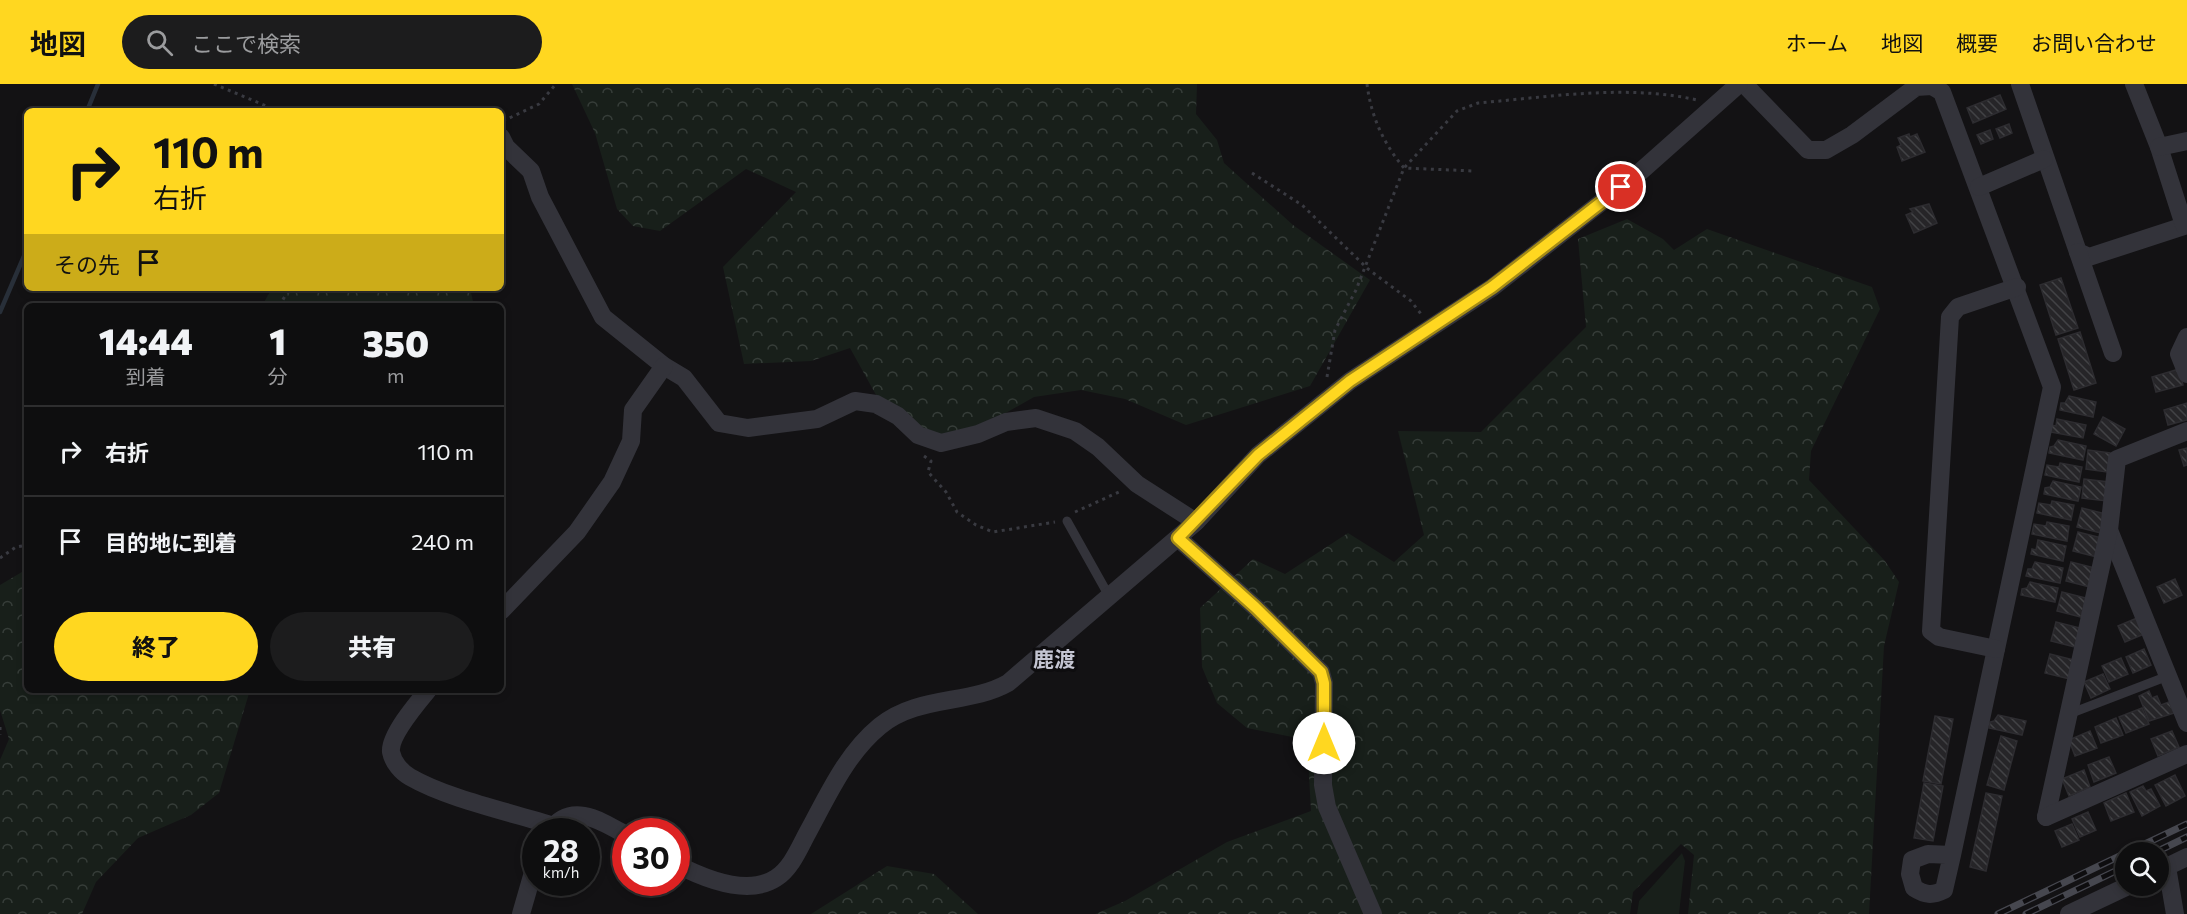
<!DOCTYPE html>
<html lang="ja">
<head>
<meta charset="utf-8">
<style>
  :root { --surface:#0e0e0f; --page:#1c1c1d; --text:#f1f3f6; --muted:#9b9c9e; --line:#2e2e2f; --accent:#ffd720 }
  body { margin:0; font-family:Commissioner,"Noto Sans JP",sans-serif; background:var(--page); color:var(--text); height:100vh; display:flex; flex-direction:column; font-size:22px; white-space:nowrap }
  * { box-sizing:border-box; margin:0 }
  p { font-size:20px; color:var(--muted) }
  .icon { flex:none; width:33px; height:33px; fill:none; stroke:currentColor; stroke-width:2; stroke-linecap:round; stroke-linejoin:round }
  .map { position:relative; flex:1; overflow:hidden }
  .drawer { position:absolute; left:24px; top:219px; width:480px; height:390px; display:flex; flex-direction:column; background:var(--surface); border-radius:9px; box-shadow:0 3px 9px #0003,0 0 0 2px var(--line) }
  .drawer>* { flex:none }
  .banner { position:absolute; left:24px; top:24px; width:480px; height:183px; border-radius:9px; box-shadow:0 3px 9px #0003,0 0 0 2px var(--line); background:#ffd720; color:#111; overflow:hidden }
  .buttons { position:absolute; left:2115px; top:758px; display:grid; gap:12px }
  .buttons a { display:grid; place-items:center; width:54px; height:54px; border-radius:50%; background:var(--surface); box-shadow:0 3px 9px #0003,0 0 0 2px var(--line); font-size:30px }
  .speed { position:absolute; left:522px; top:734px; display:flex; gap:12px; font-size:30px; font-weight:700; text-align:center }
  .speed>* { display:grid; place-content:center; width:78px; height:78px; border-radius:50%; background:var(--surface); box-shadow:0 3px 9px #0003,0 0 0 2px var(--line); line-height:1 }
  .speed small { font-size:15px; font-weight:400 }
  .speed .limit { border:9px solid #d22; background:#fff; color:#111 }
  .pin { position:absolute; display:grid; place-items:center; width:51px; height:51px; color:#fff; margin:-26px; border:3px solid #fff; border-radius:50%; box-shadow:0 2px 6px #0007 }
  .me { position:absolute; width:66px; margin:-33px; rotate:0deg; stroke-linejoin:round; filter:drop-shadow(0 0 4px #0008) }
  .turn { display:flex; align-items:center; gap:21px; height:126px; padding:0 30px; font-size:27px }
  .turn .icon { width:78px; height:78px; stroke-width:2.5 }
  .turn b { display:block; font-size:42px; line-height:51px }
  .then { display:flex; align-items:center; height:57px; padding:0 30px; background:#0003; gap:12px; font-size:22px }
  .eta { display:flex; justify-content:space-evenly; align-items:center; height:102px; text-align:center }
  .eta b { font-size:36px; font-weight:800; line-height:42px }
  .cta { display:flex; gap:12px; margin-top:auto; padding:12px 30px }
  .cta a { flex:1; height:69px; border-radius:36px; background:var(--accent); color:#111; font-size:24px; font-weight:800; line-height:69px; text-align:center }
  .cta a+a { background:var(--page); color:var(--text) }
  ul { padding:0; list-style:none }
  li { display:flex; align-items:center; gap:18px; height:90px; padding:0 30px; border-top:2px solid var(--line) }
  li div { flex:1 }
  li b { display:block; font-size:22px }
  li em { font-style:normal }
  header { display:flex; align-items:center; gap:36px; box-sizing:border-box; height:84px; padding:0 30px; background:var(--accent); color:#111 }
  header strong { font-size:28px }
  nav { display:flex; gap:33px; margin-inline-start:auto; font-size:21px }
  .search { width:420px; height:54px; background:var(--page); display:flex; align-items:center; gap:15px; box-sizing:border-box; padding:0 21px; border-radius:33px; color:var(--muted); font-size:22px }
  .map>svg:first-child { display:block }
</style>
</head>
<body>
<header>
<strong>地図</strong>
<div class="search"><svg class="icon" aria-label="search" viewBox="0 0 24 24"><circle cx="10" cy="10" r="6"/><path d="M15 15l6 6"/></svg>ここで検索</div>
<nav><a>ホーム</a><a>地図</a><a>概要</a><a>お問い合わせ</a></nav>
</header>
<div class="map">
<svg width="2187" height="830" viewBox="0 0 2187 830">
  <defs>
    <pattern id="forest-crowns" width="20" height="18" patternUnits="userSpaceOnUse" patternTransform="scale(1.5)"><rect width="20" height="18" fill="#181f1a"/><path d="M2 6a3 3 0 1 1 6 0M12 15a3 3 0 1 1 6 0" fill="none" stroke="#363d39"/></pattern>
    <pattern id="building-back-hatch" width="6" height="6" patternUnits="userSpaceOnUse" patternTransform="scale(1.5)"><rect width="6" height="6" fill="#262528"/><path d="M-1 5l2 2M0 0l6 6M5-1l2 2" fill="none" stroke="#424245"/></pattern>
  </defs>
  <rect width="100%" height="100%" fill="#131214"/>
  <polygon fill="#181f1a" points="1682,769 1685,777 1679,830 1637,830 1639,817"/>
  <g fill="url(#forest-crowns)">
    <polygon points="572,0 1197,0 1196,30 1217,56 1224,79 1293,141 1370,196 1310,302 1186,341 1125,315 1081,306 1034,313 974,347 920,361 891,338 850,264 811,277 744,280 723,183 796,108 746,85 660,147 633,142 617,125 595,49"/>
    <polygon points="1627,135 1663,155 1674,166 1707,145 1872,203 1880,225 1811,367 1809,396 1885,477 1899,498 1884,562 1869,830 1688,830 1694,771 1681,760 1633,808 1630,830 1095,830 1125,817 1227,758 1311,727 1307,656 1247,644 1217,619 1202,583 1200,524 1253,475 1285,490 1348,449 1394,478 1424,451 1398,347 1481,348 1586,243 1578,155"/>
    <polygon points="272,204 470,204 474,222 262,222"/>
    <polygon points="27,485 27,606 250,606 219,709 191,731 138,754 96,798 82,830 0,830 0,676 9,655 0,626 0,501"/>
    <polygon points="887,782 934,790 978,830 811,830"/>
  </g>
  <g fill="none" stroke-linecap="round" stroke-linejoin="round">
    <g stroke="#282f39" stroke-width="4.5">
      <polyline points="87,27 98,0"/>
      <polyline points="0,228 27,165"/>
    </g>
  </g>
  <g fill="url(#building-back-hatch)" stroke="#2d2c30" stroke-width="1.5">
    <polygon points="2000,11 2006,25 1973,39 1967,24"/>
    <polygon points="2009,40 2012,49 2000,54 1996,45"/>
    <polygon points="1990,46 1993,55 1981,60 1977,51"/>
    <polygon points="1909,50 1910,53 1917,50 1925,68 1902,77 1897,63 1901,61 1898,54"/>
    <polygon points="1929,120 1937,139 1914,149 1906,131 1913,128 1910,125"/>
    <polygon points="2061,194 2078,244 2056,251 2040,201"/>
    <polygon points="2080,248 2096,299 2074,306 2058,255"/>
    <polygon points="2179,285 2183,301 2156,308 2152,293"/>
    <polygon points="2069,312 2096,318 2093,333 2060,326 2061,319 2065,319"/>
    <polygon points="2187,319 2187,336 2168,341 2164,326"/>
    <polygon points="2103,333 2125,345 2116,362 2094,350"/>
    <polygon points="2057,335 2086,341 2083,354 2050,348 2051,341 2056,342"/>
    <polygon points="2058,356 2086,362 2083,376 2049,369 2050,363 2054,362"/>
    <polygon points="2187,364 2187,381 2184,382 2179,366"/>
    <polygon points="2088,366 2110,369 2107,388 2086,385"/>
    <polygon points="2060,379 2082,383 2079,398 2045,391 2047,381 2059,383"/>
    <polygon points="2084,395 2109,398 2107,417 2082,414"/>
    <polygon points="2053,397 2081,403 2078,417 2044,410 2045,404 2050,403"/>
    <polygon points="2052,417 2074,421 2071,436 2037,429 2039,419 2051,421"/>
    <polygon points="2082,424 2106,430 2101,449 2077,443"/>
    <polygon points="2047,438 2069,442 2067,457 2032,450 2034,440 2046,442"/>
    <polygon points="2078,448 2102,454 2097,473 2073,467"/>
    <polygon points="2038,456 2066,462 2063,477 2031,470 2032,465 2036,466"/>
    <polygon points="2035,478 2063,484 2060,499 2026,492 2028,485 2032,485"/>
    <polygon points="2071,478 2095,484 2090,503 2066,497"/>
    <polygon points="2175,495 2182,511 2164,519 2157,503"/>
    <polygon points="2030,498 2058,504 2055,518 2021,511 2022,505 2027,504"/>
    <polygon points="2062,508 2086,514 2081,533 2057,527"/>
    <polygon points="2137,534 2144,550 2125,558 2118,542"/>
    <polygon points="2056,538 2080,544 2075,563 2051,557"/>
    <polygon points="2144,565 2151,581 2133,589 2126,573"/>
    <polygon points="2050,570 2074,576 2070,595 2045,589"/>
    <polygon points="2121,574 2128,590 2109,598 2102,582"/>
    <polygon points="2103,590 2110,605 2091,614 2084,598"/>
    <polygon points="2149,607 2152,614 2157,612 2161,621 2169,618 2174,629 2149,637 2139,612"/>
    <polygon points="2142,624 2149,640 2126,649 2119,633"/>
    <polygon points="1998,631 2026,637 2022,651 1989,644 1990,638 1994,637"/>
    <polygon points="1935,632 1953,635 1941,700 1923,697"/>
    <polygon points="2116,634 2123,651 2101,659 2095,643"/>
    <polygon points="2090,647 2097,664 2075,672 2069,656"/>
    <polygon points="2172,647 2179,663 2158,672 2151,655"/>
    <polygon points="2001,652 2017,657 2004,706 1987,701"/>
    <polygon points="2109,673 2116,689 2094,698 2088,681"/>
    <polygon points="2084,686 2090,703 2069,712 2062,695"/>
    <polygon points="2175,691 2185,712 2166,722 2155,701"/>
    <polygon points="1924,699 1943,702 1933,757 1914,754"/>
    <polygon points="2143,702 2146,707 2151,705 2160,722 2142,732 2130,708"/>
    <polygon points="1986,709 2002,712 1986,787 1970,783"/>
    <polygon points="2126,709 2134,728 2111,737 2104,719"/>
    <polygon points="2088,728 2096,746 2080,753 2072,735"/>
    <polygon points="2072,740 2079,756 2062,763 2055,747"/>
  </g>
  <g fill="none" stroke-linecap="round" stroke-linejoin="round">
    <g stroke="#393a41" stroke-width="3" stroke-dasharray="3 4.5" stroke-linecap="butt">
      <polyline points="214,0 278,27"/>
      <path d="M1367,0C1371,32 1383,59 1404,84L1474,87"/>
      <polyline points="503,37 539,20 556,0"/>
      <polyline points="1252,89 1302,121 1368,185 1411,217 1421,230"/>
      <polyline points="279,222 290,204"/>
      <path d="M1327,293L1335,246L1356,206L1404,84L1457,27L1478,19C1549,13 1628,0 1697,16"/>
      <polyline points="924,372 931,377 928,388 946,408 957,428 976,441 993,448 1055,438"/>
      <polyline points="1075,428 1121,407"/>
      <polyline points="0,474 16,463 27,461"/>
      <polyline points="0,643 0,651"/>
    </g>
    <g stroke="#33333a" stroke-width="9">
      <polyline points="1067,437 1109,512"/>
      <polyline points="2069,630 2168,592"/>
    </g>
    <g stroke="#33333a" stroke-width="18">
      <path d="M1744,0L1808,66H1826L1852,51L1916,3L1932,2L1942,8L2052,303L1952,771L1944,806C1932,812 1925,811 1914,804L1910,790L1912,776L1928,770L1952,771"/>
      <polyline points="2020,0 2078,168 2089,173 2187,141"/>
      <polyline points="2134,0 2159,63 2184,141"/>
      <polyline points="501,53 506,63 531,87 540,113 603,233 664,282 684,294 719,339 748,344 817,335 855,317 876,320 898,332 918,351 941,359 978,350 1006,338 1036,334 1075,347 1098,363 1137,400 1196,438"/>
      <polyline points="2159,63 2187,57"/>
      <polyline points="1979,103 2044,75"/>
      <polyline points="2078,168 2113,269"/>
      <polyline points="2187,253 2179,270 2187,290"/>
      <polyline points="2109,446 2187,639"/>
      <polyline points="1178,454 1255,523 1321,588 1324,599 1323,701 1327,723 1373,830"/>
      <polyline points="501,527 577,448 612,398 631,357 633,326 664,282"/>
      <polyline points="1996,565 1939,553 1931,547 1950,233 1958,223 2017,203"/>
      <path d="M428,606C418,618 389,652 391,668C393,678 401,688 410,693C448,715 510,728 554,742"/>
      <polyline points="2046,733 2109,446 2117,375 2187,347"/>
      <polyline points="2046,733 2187,670"/>
      <path d="M550,747C571,717 601,737 626,751"/>
      <path d="M676,780C703,794 747,813 776,794C792,784 800,762 809,746C829,709 847,669 880,642C918,611 969,621 1008,599L1196,438L1258,371L1350,297L1493,203L1640,88L1739,0"/>
      <polyline points="2167,783 2175,830"/>
      <polyline points="2158,787 2187,773"/>
      <polyline points="521,830 536,778"/>
      <polyline points="2069,830 2130,801"/>
    </g>
    <g stroke="#46474f" stroke-width="7">
      <g id="rail">
        <polyline points="2128,768 2187,740"/>
        <polyline points="2156,768 2187,753"/>
        <polyline points="1998,830 2126,769"/>
        <polyline points="2026,830 2126,782"/>
      </g>
    </g>
    <use href="#rail" stroke="#0e0d0f" stroke-width="4.5" stroke-dasharray="14" stroke-linecap="butt"/>
  </g>
  <g fill="none" stroke-linecap="round" stroke-linejoin="round">
    <g stroke="#a68c15" stroke-width="15">
      <polyline id="route" points="1324,659 1324,599 1321,588 1255,523 1178,454 1258,371 1350,297 1492,203 1621,103"/>
    </g>
    <use href="#route" stroke="#ffd720" stroke-width="10"/>
  </g>
  <g text-anchor="middle" dominant-baseline="central" stroke-width="6" stroke-linejoin="round" paint-order="stroke">
    <g font-size="21" font-weight="bold" fill="#c4c5d2" stroke="#0e0d0f">
      <text x="1054" y="574">鹿渡</text>
    </g>
  </g>
</svg>
<div class="buttons">
<a><svg class="icon" aria-label="search" viewBox="0 0 24 24"><circle cx="10" cy="10" r="6"/><path d="M15 15l6 6"/></svg></a>
</div>
<div class="speed"><div>28<small>km/h</small></div><div class="limit">30</div></div>
<div class="pin" style="left:1621px;top:103px;background:#d93025"><svg class="icon" aria-label="arrive" viewBox="0 0 24 24"><path d="M6 21V4h12l-3 4 3 4H6"/></svg></div>
<svg class="me" style="left:1324px;top:659px" viewBox="-20 -20 40 40"><circle r="19" fill="#fff"/><path d="M0-13L10 11 0 6-10 11z" fill="#ffd720"/></svg>
<div class="banner">
<div class="turn"><svg class="icon" aria-label="right" viewBox="0 0 24 24"><path d="M7 20v-9h11M14 6l5 5-5 5"/></svg><div><b>110 m</b>右折</div></div>
<div class="then">その先<svg class="icon" aria-label="arrive" viewBox="0 0 24 24"><path d="M6 21V4h12l-3 4 3 4H6"/></svg></div>
</div>
<section class="drawer">
<div class="eta">
<div><b>14:44</b><p>到着</p></div>
<div><b>1</b><p>分</p></div>
<div><b>350</b><p>m</p></div>
</div>
<ul>
<li><svg class="icon" aria-label="right" viewBox="0 0 24 24"><path d="M7 20v-9h11M14 6l5 5-5 5"/></svg><div><b>右折</b></div><em>110 m</em></li>
<li><svg class="icon" aria-label="arrive" viewBox="0 0 24 24"><path d="M6 21V4h12l-3 4 3 4H6"/></svg><div><b>目的地に到着</b></div><em>240 m</em></li>
</ul>
<div class="cta"><a>終了</a><a>共有</a></div>
</section>
</div>
</body>
</html>
